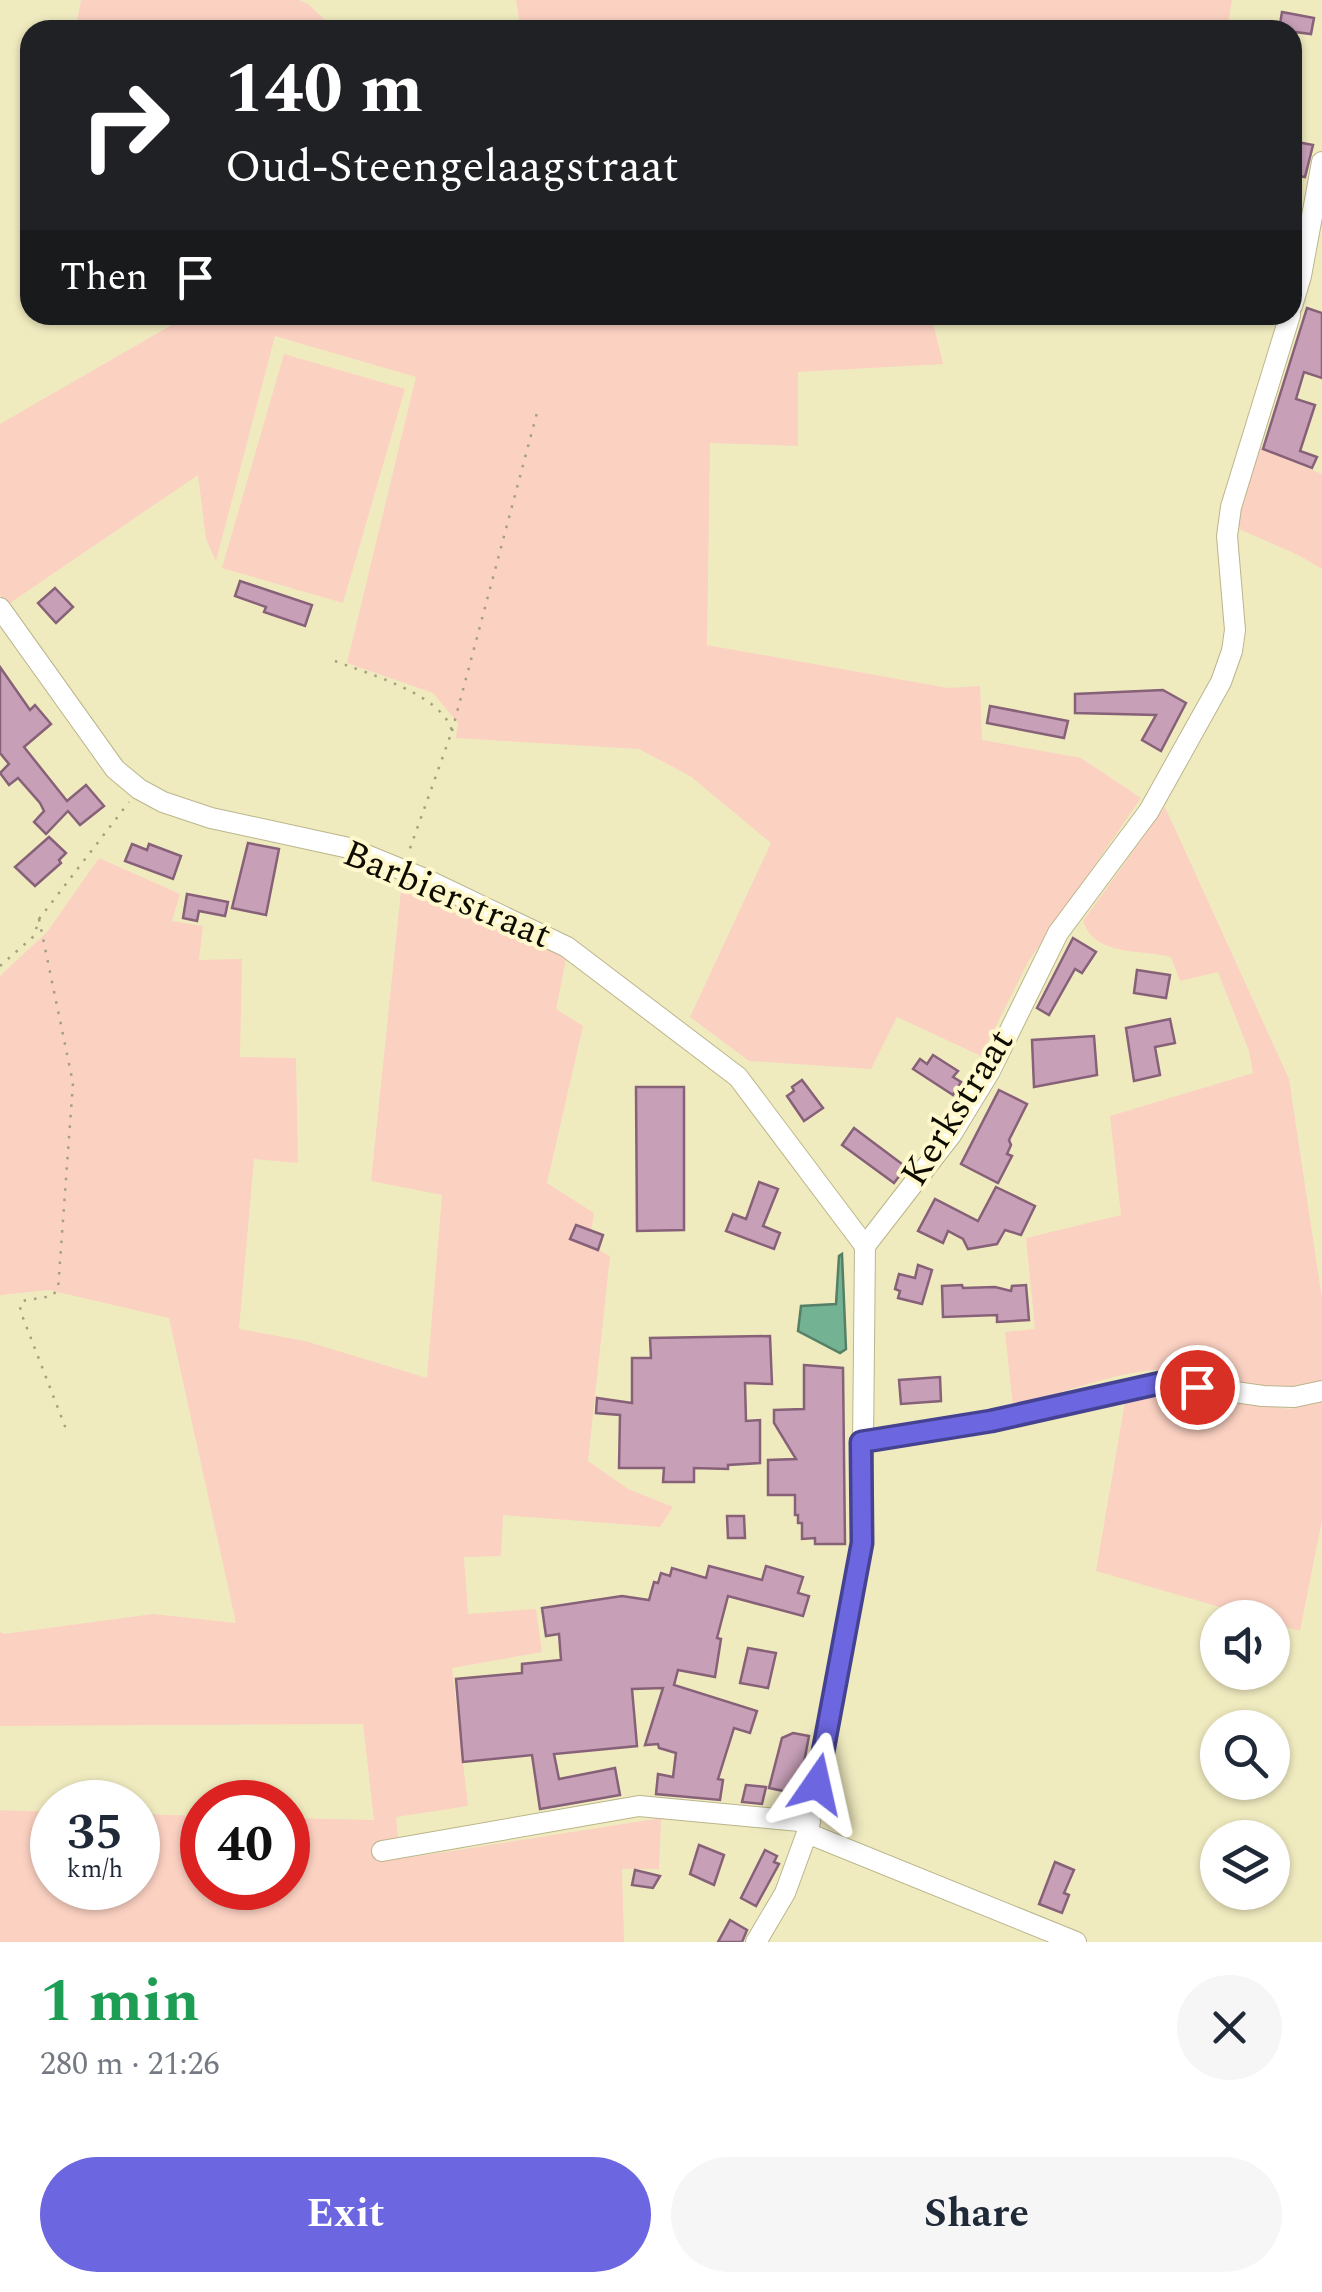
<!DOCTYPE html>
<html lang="en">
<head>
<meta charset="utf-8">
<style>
  :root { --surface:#fff; --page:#f6f6f7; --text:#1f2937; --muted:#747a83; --accent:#6c66e0 }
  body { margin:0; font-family:Spectral,serif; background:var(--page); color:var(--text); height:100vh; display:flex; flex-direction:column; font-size:38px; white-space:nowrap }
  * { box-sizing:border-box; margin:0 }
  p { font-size:32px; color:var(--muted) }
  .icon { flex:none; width:55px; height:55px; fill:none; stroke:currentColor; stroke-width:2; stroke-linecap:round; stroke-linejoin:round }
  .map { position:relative; height:1942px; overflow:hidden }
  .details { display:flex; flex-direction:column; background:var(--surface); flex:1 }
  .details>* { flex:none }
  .top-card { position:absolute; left:20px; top:20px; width:1282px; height:305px; border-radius:30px; box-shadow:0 2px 8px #0004; background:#202124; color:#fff; overflow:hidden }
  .controls { position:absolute; left:1200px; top:1600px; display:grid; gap:20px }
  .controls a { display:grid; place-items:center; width:90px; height:90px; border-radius:50%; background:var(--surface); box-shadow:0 2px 8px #0004; font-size:50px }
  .speed { position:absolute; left:30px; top:1780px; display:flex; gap:20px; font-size:50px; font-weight:700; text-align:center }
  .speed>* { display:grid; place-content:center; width:130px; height:130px; border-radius:50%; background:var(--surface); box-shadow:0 2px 8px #0004; line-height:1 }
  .speed small { font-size:25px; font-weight:400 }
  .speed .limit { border:15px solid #d22; background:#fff; color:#111 }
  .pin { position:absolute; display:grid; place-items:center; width:85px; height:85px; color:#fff; margin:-42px; border:5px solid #fff; border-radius:50%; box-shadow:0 2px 10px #0007 }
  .me { position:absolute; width:110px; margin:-55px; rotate:11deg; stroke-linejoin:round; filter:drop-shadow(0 0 8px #0008) }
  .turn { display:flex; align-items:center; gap:35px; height:210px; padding:0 40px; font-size:45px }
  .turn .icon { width:130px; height:130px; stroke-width:2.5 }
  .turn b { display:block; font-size:70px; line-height:85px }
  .then { display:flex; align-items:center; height:95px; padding:0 40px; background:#0003; gap:20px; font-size:38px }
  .round { display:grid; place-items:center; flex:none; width:105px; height:105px; border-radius:52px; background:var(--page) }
  .summary { display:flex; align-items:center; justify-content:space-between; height:170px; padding:0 40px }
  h1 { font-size:60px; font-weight:700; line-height:75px; color:#1e9e55 }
  .cta { display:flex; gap:20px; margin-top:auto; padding:20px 40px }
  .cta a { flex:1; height:115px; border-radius:60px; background:var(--accent); color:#fff; font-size:40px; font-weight:700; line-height:115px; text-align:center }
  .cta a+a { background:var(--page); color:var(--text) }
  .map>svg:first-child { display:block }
</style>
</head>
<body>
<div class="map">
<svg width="1322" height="1942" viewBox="0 0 1322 1942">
  <rect width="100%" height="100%" fill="#f0ebbf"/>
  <g fill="#fbd1c2">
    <polygon points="81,0 299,0 308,4 336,30 75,30"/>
    <polygon points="516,0 1232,0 1227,30 521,30"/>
    <polygon points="189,315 931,315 943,364 798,372 798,446 710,443 707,645 948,688 980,686 982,740 1081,758 1141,798 1028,962 981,1056 897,1017 871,1069 749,1061 690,1017 771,843 690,776 639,749 456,738 458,723 433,693 347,663 416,377 275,336 216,561 206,539 198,475 7,605 0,595 0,424"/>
    <polygon points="284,354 405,389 343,603 222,568"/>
    <polygon points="1260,448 1322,474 1322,569 1298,555 1239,529 1240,508"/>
    <path d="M1165,807L1289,1079L1322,1299V1380C1270,1399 1223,1373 1170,1370C1128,1367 1056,1395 1013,1407L1005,1332L1035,1329L1026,1238L1121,1215L1110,1116L1253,1073L1249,1051L1218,972L1180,981L1171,957C1141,949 1095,957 1083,921Z"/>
    <polygon points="99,858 180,894 172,921 203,926 199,960 242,959 240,1057 296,1058 298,1163 254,1159 239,1329 305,1341 427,1378 442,1195 371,1181 402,881 514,930 566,959 556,1009 583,1026 547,1183 594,1213 589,1245 610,1256 588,1461 628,1489 673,1507 660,1527 503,1515 501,1556 464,1557 468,1614 536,1609 542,1652 452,1668 468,1806 396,1817 400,1859 661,1818 659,1869 622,1869 624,1942 0,1942 0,1810 52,1812 52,1888 138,1888 138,1814 202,1816 202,1888 288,1888 288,1818 374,1820 363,1724 0,1726 0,1632 4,1634 153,1614 236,1623 169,1318 49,1290 0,1295 0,976 47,932"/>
    <polygon points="1164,1390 1290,1409 1322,1399 1322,1520 1300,1631 1273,1623 1272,1618 1254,1617 1096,1571 1126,1396"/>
  </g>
  <polygon fill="#73b292" stroke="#558066" stroke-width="2.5" points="842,1254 846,1349 840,1353 798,1331 801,1306 836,1304 839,1256"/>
  <g fill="#c7a0b8" stroke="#866178" stroke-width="2.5">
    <polygon points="1282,12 1314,18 1311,34 1279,30"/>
    <polygon points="1292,141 1313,145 1305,177 1292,175"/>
    <polygon points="1307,308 1322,313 1322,378 1304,372 1296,399 1315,405 1300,451 1317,457 1312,468 1263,449"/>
    <polygon points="240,581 312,605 305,626 264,612 266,607 235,596"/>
    <polygon points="55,588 73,607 56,623 38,603"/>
    <polygon points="0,667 30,710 35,705 51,724 24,747 67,801 86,785 104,806 80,825 68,811 46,834 34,822 44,811 40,803 18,778 9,785 0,773 9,764 0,753"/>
    <polygon points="1163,690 1186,703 1161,751 1142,740 1156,715 1075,713 1075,694"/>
    <polygon points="990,706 1068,721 1064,738 987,723"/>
    <polygon points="49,837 66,853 59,860 61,863 35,886 15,867"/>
    <polygon points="248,843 279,849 266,915 232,908"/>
    <polygon points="132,844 147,850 149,844 181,856 173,879 125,861"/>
    <polygon points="187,894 228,902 225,916 199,911 197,921 183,918"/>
    <polygon points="1073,938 1096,952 1082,973 1075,969 1049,1015 1037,1008"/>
    <polygon points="1137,970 1170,975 1166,998 1134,993"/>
    <polygon points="1170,1019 1175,1043 1155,1047 1160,1075 1134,1081 1126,1028"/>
    <polygon points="1094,1036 1097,1075 1034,1087 1032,1040"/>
    <polygon points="933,1055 958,1071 953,1077 961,1082 953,1095 913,1069 920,1059 927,1064"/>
    <polygon points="802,1080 823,1108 804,1121 787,1096 794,1091 792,1087"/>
    <polygon points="636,1087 684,1087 684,1230 637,1231"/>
    <polygon points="999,1090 1027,1104 1009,1140 1011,1145 1007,1154 1012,1156 998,1183 961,1164"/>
    <polygon points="854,1128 906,1167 894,1183 842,1145"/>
    <polygon points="759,1182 778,1189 763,1226 780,1233 774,1249 726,1231 733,1214 746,1219"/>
    <polygon points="996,1187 1035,1206 1021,1235 1005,1230 997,1244 968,1249 963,1239 948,1231 943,1243 918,1231 935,1199 978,1221"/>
    <polygon points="576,1225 603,1235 598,1250 570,1239"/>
    <polygon points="918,1265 932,1270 922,1304 898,1298 900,1291 895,1289 899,1274 915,1278"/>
    <polygon points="962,1285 963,1288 995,1287 1011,1291 1012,1286 1026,1285 1029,1320 997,1322 997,1315 943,1317 942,1286"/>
    <polygon points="770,1336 772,1384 745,1383 746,1421 760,1420 760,1463 728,1465 728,1469 694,1468 694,1482 663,1482 664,1468 619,1468 620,1415 596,1413 597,1398 632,1403 632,1358 651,1358 650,1338"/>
    <polygon points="804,1365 843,1368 845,1544 815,1544 815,1538 802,1539 802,1523 798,1523 798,1515 795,1515 795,1495 768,1495 768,1460 796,1459 774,1423 774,1410 804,1409"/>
    <polygon points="940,1377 941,1401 901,1404 899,1380"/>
    <polygon points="727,1516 744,1516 745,1538 728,1538"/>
    <polygon points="709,1566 762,1580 766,1566 803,1577 798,1593 809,1596 803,1616 728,1596 717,1638 721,1639 715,1677 678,1670 674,1685 757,1711 750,1733 734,1728 718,1779 723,1780 720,1800 656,1794 658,1774 673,1777 676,1753 659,1748 658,1744 645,1745 663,1688 632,1689 637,1746 554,1754 559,1779 615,1768 620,1795 540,1809 532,1755 463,1762 456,1679 522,1673 522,1664 561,1660 559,1634 546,1636 542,1608 622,1596 649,1600 654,1582 658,1583 661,1573 670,1576 672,1568 706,1578"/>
    <polygon points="748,1648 776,1653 768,1688 740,1683"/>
    <polygon points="793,1733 809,1736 798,1794 769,1788 782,1738"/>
    <polygon points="746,1785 766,1787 762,1804 742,1802"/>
    <polygon points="699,1845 724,1855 714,1885 690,1874"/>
    <polygon points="765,1850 777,1856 774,1862 779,1864 756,1906 741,1898"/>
    <polygon points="1055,1862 1074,1870 1064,1893 1069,1895 1062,1913 1039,1904"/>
    <polygon points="635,1870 660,1876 653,1888 632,1885"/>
    <polygon points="730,1920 747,1930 742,1942 718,1942"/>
  </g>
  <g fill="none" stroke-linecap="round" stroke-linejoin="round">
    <g stroke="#bab58b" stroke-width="22">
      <g id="minor">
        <polyline points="1292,306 1301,276 1322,162"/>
        <polyline points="0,608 115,769 139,789 163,802 211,818 349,848 425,879 567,947 738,1077 865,1246"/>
        <polyline points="861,1442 991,1421 1165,1382 1263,1396 1294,1397 1322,1391"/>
        <polyline points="807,1833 1076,1942"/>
        <polyline points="382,1851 639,1806 810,1822"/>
        <polyline points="756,1942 785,1893 807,1833 862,1543 865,1246 951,1135 990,1071 1058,933 1149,811 1221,682 1232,651 1235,630 1227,536 1231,507 1290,315"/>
      </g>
    </g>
    <g stroke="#a4a07f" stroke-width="2.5" stroke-dasharray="2.5 8" stroke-linecap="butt">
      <path d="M335,661C368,674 442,694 452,731L408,854"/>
      <polyline points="452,731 538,409"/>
      <polyline points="39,919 73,1083 58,1289 52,1296 22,1301 20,1310 66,1429"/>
      <polyline points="0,966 34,936 39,919 129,802"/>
    </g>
    <use href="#minor" stroke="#fff" stroke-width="20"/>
  </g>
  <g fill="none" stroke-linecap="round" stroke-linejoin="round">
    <g stroke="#464292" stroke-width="25">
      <polyline id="route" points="817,1784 862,1543 861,1442 991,1421 1165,1382 1197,1387"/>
    </g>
    <use href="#route" stroke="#6c66e0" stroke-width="18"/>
  </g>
  <g text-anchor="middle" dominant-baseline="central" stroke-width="8" stroke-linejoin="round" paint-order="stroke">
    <g font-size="38" fill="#0e0c01" stroke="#fef8cc">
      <text transform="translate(447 895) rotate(23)">Barbierstraat</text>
      <text transform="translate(958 1108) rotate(-58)">Kerkstraat</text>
    </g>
  </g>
</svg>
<div class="controls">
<a><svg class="icon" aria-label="sound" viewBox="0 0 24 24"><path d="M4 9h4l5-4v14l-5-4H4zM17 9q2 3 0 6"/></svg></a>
<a><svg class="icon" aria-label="search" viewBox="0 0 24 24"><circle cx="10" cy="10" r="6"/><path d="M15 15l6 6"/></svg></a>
<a><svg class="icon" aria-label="layers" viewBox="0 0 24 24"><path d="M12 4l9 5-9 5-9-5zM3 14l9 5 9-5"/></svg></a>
</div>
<div class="speed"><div>35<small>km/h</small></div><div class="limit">40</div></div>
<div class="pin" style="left:1197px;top:1387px;background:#d93025"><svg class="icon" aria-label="arrive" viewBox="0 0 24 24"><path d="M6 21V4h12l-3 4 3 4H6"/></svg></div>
<svg class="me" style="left:817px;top:1784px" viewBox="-20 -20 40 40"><path d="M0-17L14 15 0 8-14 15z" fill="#6c66e0" stroke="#fff" stroke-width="4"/></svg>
<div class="top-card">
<div class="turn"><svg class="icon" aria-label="right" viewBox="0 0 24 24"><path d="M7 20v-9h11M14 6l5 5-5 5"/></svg><div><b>140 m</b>Oud-Steengelaagstraat</div></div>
<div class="then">Then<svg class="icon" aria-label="arrive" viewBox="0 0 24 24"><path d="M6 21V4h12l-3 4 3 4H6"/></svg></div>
</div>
</div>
<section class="details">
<div class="summary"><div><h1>1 min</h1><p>280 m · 21:26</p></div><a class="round"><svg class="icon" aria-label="close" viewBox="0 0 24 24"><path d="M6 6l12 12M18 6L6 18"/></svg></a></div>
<div class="cta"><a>Exit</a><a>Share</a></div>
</section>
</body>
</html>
